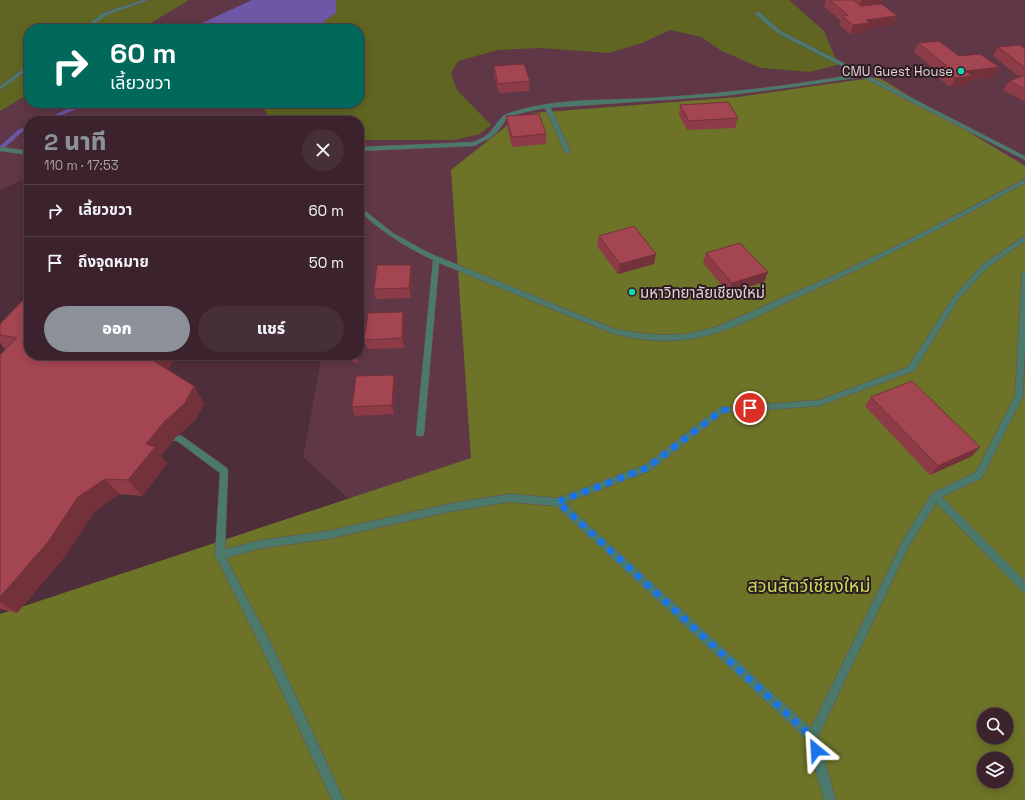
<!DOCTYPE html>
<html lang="th">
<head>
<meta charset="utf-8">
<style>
  :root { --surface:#3b222c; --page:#462f38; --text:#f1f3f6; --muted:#aca4a9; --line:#543f48; --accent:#8c9099 }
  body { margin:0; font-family:"Space Grotesk","Noto Sans Thai",sans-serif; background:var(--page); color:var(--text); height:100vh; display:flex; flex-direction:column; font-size:15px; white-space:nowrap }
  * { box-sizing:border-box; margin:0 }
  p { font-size:13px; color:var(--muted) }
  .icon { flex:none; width:22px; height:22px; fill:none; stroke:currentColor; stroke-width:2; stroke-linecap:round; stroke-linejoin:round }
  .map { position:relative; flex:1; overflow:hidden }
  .panel { position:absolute; left:24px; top:116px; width:340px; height:244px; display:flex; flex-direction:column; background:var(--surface); border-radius:16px; box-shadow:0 2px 10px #0003,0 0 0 1px var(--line) }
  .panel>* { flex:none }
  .top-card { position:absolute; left:24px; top:24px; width:340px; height:84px; border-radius:16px; box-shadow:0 2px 10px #0003,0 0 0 1px var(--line); background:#00695c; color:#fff; overflow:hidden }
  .fabs { position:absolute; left:977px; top:708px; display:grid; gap:8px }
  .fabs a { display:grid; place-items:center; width:36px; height:36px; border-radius:50%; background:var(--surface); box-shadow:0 2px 10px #0003,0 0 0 1px var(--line); font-size:20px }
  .pin { position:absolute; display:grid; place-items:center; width:34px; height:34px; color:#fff; margin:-17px; border:2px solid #fff; border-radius:50%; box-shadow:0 1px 4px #0007 }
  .me { position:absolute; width:44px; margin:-22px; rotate:333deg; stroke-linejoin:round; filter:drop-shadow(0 0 3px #0008) }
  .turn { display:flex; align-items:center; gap:14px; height:84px; padding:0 20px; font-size:18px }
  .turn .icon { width:52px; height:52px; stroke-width:2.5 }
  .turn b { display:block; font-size:28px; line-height:34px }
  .round { display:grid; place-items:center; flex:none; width:42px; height:42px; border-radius:21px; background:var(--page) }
  .summary { display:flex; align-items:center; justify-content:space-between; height:68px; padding:0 20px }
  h1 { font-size:24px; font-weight:800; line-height:30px; color:var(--accent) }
  .button { display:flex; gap:8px; margin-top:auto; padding:8px 20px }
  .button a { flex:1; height:46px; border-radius:24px; background:var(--accent); color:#fff; font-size:16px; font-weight:800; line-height:46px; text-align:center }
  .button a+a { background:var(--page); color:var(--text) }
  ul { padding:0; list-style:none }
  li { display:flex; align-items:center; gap:12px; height:52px; padding:0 20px; border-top:1px solid var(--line) }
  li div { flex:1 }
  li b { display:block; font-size:15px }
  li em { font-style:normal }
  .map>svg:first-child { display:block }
</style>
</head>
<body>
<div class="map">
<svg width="1025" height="800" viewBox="0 0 1025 800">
  <rect width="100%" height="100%" fill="#4f2e3b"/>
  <polygon fill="#5f3747" points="189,0 1025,0 1025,228 638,432 349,499 303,457 322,355 359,355 359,121 29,121 29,177 0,190 0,111 29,94 29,103 359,103 359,29 141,29"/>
  <g fill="#606621">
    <polygon points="0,0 189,0 141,29 29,29 29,94 0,111"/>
    <polygon points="336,0 789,0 824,31 838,65 809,72 761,68 722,51 701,37 670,30 642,43 609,53 541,48 498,50 458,61 451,73 457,90 491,125 480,134 455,140 359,140 359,121 271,121 264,109 244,103 359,103 359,29 328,29 322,22 336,13"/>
  </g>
  <path fill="#6d7428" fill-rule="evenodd" d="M878,77L1025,166V800H0V614L471,458L451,170L509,124L534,113L738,97ZM984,715H1006V737H984ZM984,759H1006V781H984Z"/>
  <polygon fill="#6d57a7" points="252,0 336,0 336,13 323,22 328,29 189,29"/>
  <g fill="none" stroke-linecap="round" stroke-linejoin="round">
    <g fill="#6d57a7" fill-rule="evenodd">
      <polygon points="82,103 90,103 48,121 40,121"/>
      <polygon points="29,125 29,129 22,132 0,152 0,146 18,130"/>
    </g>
    <g stroke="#6a4b57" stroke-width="1">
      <g id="lane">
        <polygon points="143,0 149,0 107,15 87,29 82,29 103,13"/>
        <path d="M755,12H759L781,31L1025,156V160L862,77L793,87L723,96L545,108L522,113L507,118L498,131L490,138L474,146L359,151V147L473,142C491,136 491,129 502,117C506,113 514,112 519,110C566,97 616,101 664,97C729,93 793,85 857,74L777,33L755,14Z"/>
        <polygon points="27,66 29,66 29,69 0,90 0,86"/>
        <polygon points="0,147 29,151 29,155 0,151"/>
        <polygon points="1025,236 1025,241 987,268 958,300 914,371 819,406 724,413 650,471 565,503 811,728 903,540 932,493 976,472 1015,396 1022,272 1025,270 1025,350 1023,396 982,478 942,497 1025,581 1025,593 1022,591 936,503 909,546 818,737 836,800 824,800 807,740 556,506 510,502 453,511 328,539 262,548 226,558 272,645 344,800 332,800 264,653 215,555 220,473 177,441 162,438 161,436 162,434 165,433 182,436 227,468 228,471 225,549 262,540 328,531 453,503 510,494 558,498 644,465 719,408 819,400 908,367 954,296 983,264"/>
      </g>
    </g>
    <g stroke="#6a4b57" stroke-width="1">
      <g id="street">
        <polygon points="547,104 550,106 571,152 570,153 565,152 544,106"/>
        <path d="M1025,179V183C949,224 873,264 794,299C762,314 730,332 696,338C668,343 639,341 611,333L439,263L424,434L423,436H417L416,434L433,260C405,247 381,231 359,211V206L393,233L429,253L615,329L646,334L665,335L686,334L716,327L841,272L902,243Z"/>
      </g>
    </g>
    <use href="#lane" fill="#4b7a6d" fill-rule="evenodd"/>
    <use href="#street" fill="#4b7a6d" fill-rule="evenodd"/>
  </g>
  <g fill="#8d3c47">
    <polygon points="826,0 883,0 881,4 897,16 893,25 868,28 866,32 850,34 839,25 841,21 824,7"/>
    <polygon points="918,43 959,56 994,77 970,80 967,85 950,87 936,76 938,72 914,52"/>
    <polygon points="998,47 1025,49 1025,102 1003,90 1009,81 1023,75 1018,76 993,56"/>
    <polygon points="494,66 530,81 529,91 499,93 494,76"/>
    <polygon points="680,105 738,118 735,128 687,130 679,115"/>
    <polygon points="506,116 546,134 546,144 512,147 507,126"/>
    <polygon points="599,236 654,264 618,274 597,246"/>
    <polygon points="706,253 768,272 764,282 728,293 703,263"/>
    <polygon points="411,265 412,275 411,298 376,299 374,289"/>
    <polygon points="29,294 29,355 177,355 167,370 194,386 204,404 195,420 175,438 161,456 167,463 142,496 119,494 94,512 65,556 17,613 0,609 0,355 5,349 0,343 0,324"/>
    <polygon points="403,312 405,322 404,348 367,349 364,340"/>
    <polygon points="333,355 356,355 359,364"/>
    <polygon points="394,375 396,384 394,414 355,416 352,407"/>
    <polygon points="871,397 980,447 972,456 930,475 865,406"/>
  </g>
  <g fill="#733139">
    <polygon points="862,0 883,0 881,5 859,7"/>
    <polygon points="897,16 893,25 868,28 866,32 850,34 853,25 866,20"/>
    <polygon points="999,67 994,77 970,80 967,85 950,87 955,78 966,71"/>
    <polygon points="656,254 654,264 618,274 620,264"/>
    <polygon points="411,265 412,275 411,298 409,288"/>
    <polygon points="768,272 764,282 728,293 732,283"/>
    <polygon points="403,312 405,322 404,348 402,338"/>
    <polygon points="155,355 177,355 163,378 152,360"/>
    <polygon points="394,375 396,384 394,414 392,405"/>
    <polygon points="194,386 204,404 195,420 175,438 161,456 167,463 142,496 128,480 146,444"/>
    <polygon points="980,447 972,456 930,475 938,466"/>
    <polygon points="105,479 119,494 94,512 65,556 17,613 0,602 0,597 78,497"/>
  </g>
  <g fill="#a44652" stroke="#733139">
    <polygon points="830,0 853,0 861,6 882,4 897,16 866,20 870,23 853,25 842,16 848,15"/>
    <polygon points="939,41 959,56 980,54 999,67 966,71 972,76 955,78 941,67 947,66 918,43"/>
    <polygon points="1020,45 1025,49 1025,66 1024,67 998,47"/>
    <polygon points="524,64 530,81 498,84 494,66"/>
    <polygon points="1025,75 1025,89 1009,81"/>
    <polygon points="728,102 738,118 689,121 680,105"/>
    <polygon points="539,114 546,134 512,137 506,116"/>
    <polygon points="634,226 656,254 620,264 599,236"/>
    <polygon points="740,243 768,272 732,283 706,253"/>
    <polygon points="377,265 411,265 409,288 374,289"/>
    <polygon points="29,294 29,355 155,355 152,360 194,386 185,403 164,422 146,444 155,447 128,480 105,479 78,497 48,542 0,597 0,355 17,338 0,335 0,324"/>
    <polygon points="403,312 402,338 364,340 368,313"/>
    <polygon points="394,375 392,405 352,407 356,376"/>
    <polygon points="912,381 980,447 938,466 871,397"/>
  </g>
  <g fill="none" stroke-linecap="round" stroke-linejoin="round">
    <polyline stroke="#1a73e8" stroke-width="7" stroke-dasharray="0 12.6" points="750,408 722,410 647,468 558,502 812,737 816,750"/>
  </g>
  <g fill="#1cd5b1" stroke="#2b1c22" stroke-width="1.5">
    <circle cx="961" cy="71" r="4"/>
    <circle cx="632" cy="292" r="4"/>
  </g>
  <g text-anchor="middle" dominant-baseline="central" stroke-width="4" stroke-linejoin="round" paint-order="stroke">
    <g font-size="13" fill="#e6d0d8" stroke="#2b1c22" text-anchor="end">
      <text x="953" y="71">CMU Guest House</text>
    </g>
    <g font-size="15" fill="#e6d0d8" stroke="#2b1c22" text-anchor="start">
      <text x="640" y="292">มหาวิทยาลัยเชียงใหม่</text>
    </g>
    <g font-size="18" fill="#cedb57" stroke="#2b1c22">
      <text x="809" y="585">สวนสัตว์เชียงใหม่</text>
    </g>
  </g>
</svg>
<div class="fabs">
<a><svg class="icon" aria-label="search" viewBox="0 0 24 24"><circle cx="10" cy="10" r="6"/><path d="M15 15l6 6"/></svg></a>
<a><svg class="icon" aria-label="layers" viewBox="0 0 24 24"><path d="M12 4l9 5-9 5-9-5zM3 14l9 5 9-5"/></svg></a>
</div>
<div class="pin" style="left:750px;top:408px;background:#d93025"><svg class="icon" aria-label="arrive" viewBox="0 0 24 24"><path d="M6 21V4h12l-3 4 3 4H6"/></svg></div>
<svg class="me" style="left:816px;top:750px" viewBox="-20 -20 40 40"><path d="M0-17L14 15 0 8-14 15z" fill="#1a73e8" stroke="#fff" stroke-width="4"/></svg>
<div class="top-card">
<div class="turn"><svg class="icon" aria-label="right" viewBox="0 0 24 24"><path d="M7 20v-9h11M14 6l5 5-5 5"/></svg><div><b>60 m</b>เลี้ยวขวา</div></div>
</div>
<section class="panel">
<div class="summary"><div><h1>2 นาที</h1><p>110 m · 17:53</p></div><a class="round"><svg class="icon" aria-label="close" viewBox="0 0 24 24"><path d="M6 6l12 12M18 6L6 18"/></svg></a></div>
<ul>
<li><svg class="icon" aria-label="right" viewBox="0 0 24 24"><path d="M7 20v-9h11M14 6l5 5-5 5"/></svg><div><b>เลี้ยวขวา</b></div><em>60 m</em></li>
<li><svg class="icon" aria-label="arrive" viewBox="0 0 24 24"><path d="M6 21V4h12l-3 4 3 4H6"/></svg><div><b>ถึงจุดหมาย</b></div><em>50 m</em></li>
</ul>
<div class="button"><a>ออก</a><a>แชร์</a></div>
</section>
</div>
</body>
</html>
